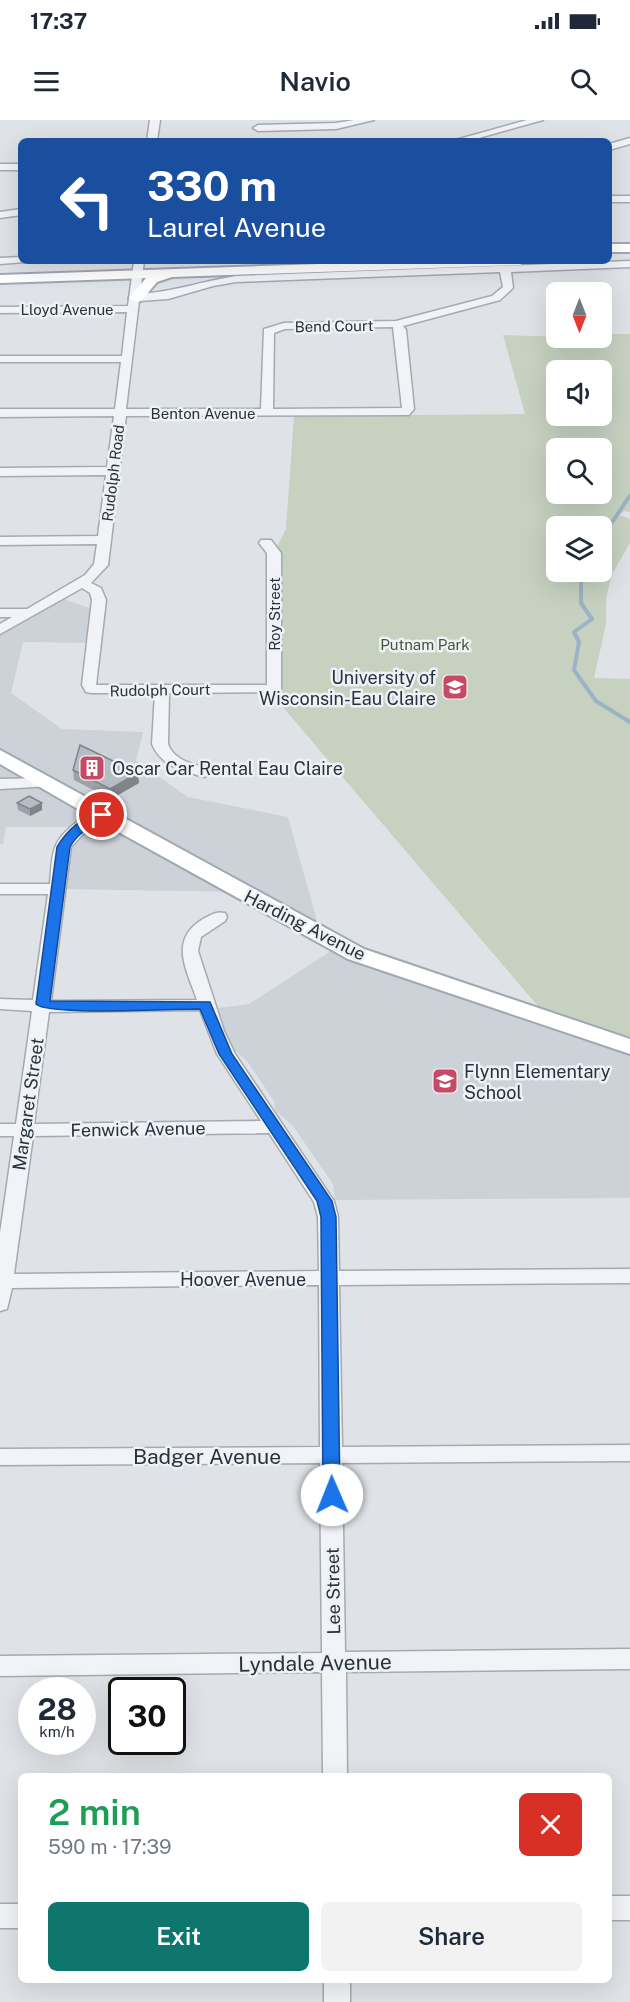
<!DOCTYPE html>
<html lang="en">
<head>
<meta charset="utf-8">
<style>
  :root { --surface:#fff; --page:#f2f2f3; --text:#1f2937; --muted:#747a83; --accent:#0f766e }
  body { margin:0; font-family:"Public Sans",sans-serif; background:var(--page); color:var(--text); height:100vh; display:flex; flex-direction:column; font-size:22px; white-space:nowrap }
  * { box-sizing:border-box; margin:0 }
  p { font-size:20px; color:var(--muted) }
  .icon { flex:none; width:33px; height:33px; fill:none; stroke:currentColor; stroke-width:2; stroke-linecap:round; stroke-linejoin:round }
  .map { position:relative; flex:1; overflow:hidden }
  .side { position:absolute; left:18px; top:1653px; width:594px; height:210px; display:flex; flex-direction:column; background:var(--surface); border-radius:9px; box-shadow:0 6px 24px #0002 }
  .side>* { flex:none }
  .top-card { position:absolute; left:18px; top:18px; width:594px; height:126px; border-radius:9px; box-shadow:0 6px 24px #0002; background:#1a4fa0; color:#fff; overflow:hidden }
  .needle { width:39px; rotate:180deg }
  .fabs { position:absolute; left:546px; top:162px; display:grid; gap:12px }
  .fabs a { display:grid; place-items:center; width:66px; height:66px; border-radius:9px; background:var(--surface); box-shadow:0 6px 24px #0002; font-size:30px }
  .speed { position:absolute; left:18px; top:1557px; display:flex; gap:12px; font-size:30px; font-weight:700; text-align:center }
  .speed>* { display:grid; place-content:center; width:78px; height:78px; border-radius:50%; background:var(--surface); box-shadow:0 6px 24px #0002; line-height:1 }
  .speed small { font-size:15px; font-weight:400 }
  .speed .limit { border:3px solid #111; border-radius:9px; background:#fff; color:#111 }
  .pin { position:absolute; display:grid; place-items:center; width:51px; height:51px; color:#fff; margin:-26px; border:3px solid #fff; border-radius:50%; box-shadow:0 2px 6px #0007 }
  .me { position:absolute; width:66px; margin:-33px; rotate:359deg; stroke-linejoin:round; filter:drop-shadow(0 0 4px #0008) }
  .turn { display:flex; align-items:center; gap:21px; height:126px; padding:0 30px; font-size:27px }
  .turn .icon { width:78px; height:78px; stroke-width:2.5 }
  .turn b { display:block; font-size:42px; line-height:51px }
  .round { display:grid; place-items:center; flex:none; width:63px; height:63px; border-radius:9px; background:var(--page) }
  .overview { display:flex; align-items:center; justify-content:space-between; height:102px; padding:0 30px }
  h1 { font-size:36px; font-weight:600; line-height:45px; color:#1e9e55 }
  .cta { display:flex; gap:12px; margin-top:auto; padding:12px 30px }
  .cta a { flex:1; height:69px; border-radius:9px; background:var(--accent); color:#fff; font-size:24px; font-weight:600; line-height:69px; text-align:center }
  .cta a+a { background:var(--page); color:var(--text) }
  .status { display:flex; justify-content:space-between; align-items:center; height:42px; padding:0 30px; background:var(--surface); direction:ltr }
  .status svg { height:16px; fill:currentColor }
  header { display:flex; justify-content:space-between; align-items:center; height:78px; padding:0 30px; background:var(--surface); font-size:27px; font-weight:600 }
  .map>svg:first-child { display:block }
</style>
</head>
<body>
<div class="status"><b>17:37</b><svg viewBox="0 0 49 12"><path d="M0 12V9h3v3zM5 12V6h3v6zM10 12V3h3v9zM15 12V0h3v12zM26 1h20v11H26zM47 4h2v5h-2z"/></svg></div>
<header><svg class="icon" aria-label="menu" viewBox="0 0 24 24"><path d="M4 6h16M4 12h16M4 18h16"/></svg>Navio<svg class="icon" aria-label="search" viewBox="0 0 24 24"><circle cx="10" cy="10" r="6"/><path d="M15 15l6 6"/></svg></header>
<div class="map">
<svg width="630" height="1882" viewBox="0 0 630 1882">
  <rect width="100%" height="100%" fill="#dfe3e7"/>
  <g fill="#cdd2d9">
    <polygon points="58,477 98,491 94,523 23,522 11,573 62,609 143,612 136,641 188,677 288,697 321,815 242,772 57,769 63,727 79,707 6,707 3,724 0,724 0,510"/>
    <polygon points="334,829 382,849 630,935 630,1078 335,1080 333,1064 293,1006 275,990 274,981 247,941 230,926 217,888 249,884"/>
  </g>
  <path fill="#c6d1c0" fill-rule="evenodd" d="M602,214H630V392L624,391L619,395L630,399V423L611,456L606,480V504L594,558L630,559V927L549,899L270,572L274,433L286,409L294,296L525,294L503,215L602,218ZM556,250H602V296H556ZM556,328H602V374H556ZM556,406H602V452H556Z"/>
  <g fill="none" stroke-linecap="round" stroke-linejoin="round">
    <g stroke="#9bb3c6" stroke-width="4">
      <path d="M602,413C614,404 620,388 630,376"/>
      <polyline points="581,452 581,483 592,499 574,512 579,522 574,550 596,581 630,602"/>
    </g>
    <g stroke="#a4aab1" stroke-width="3">
      <g id="minor">
        <polygon points="150,0 160,0 157,21 147,21"/>
        <polygon points="354,0 374,0 336,9 258,11 253,8 258,5 336,3"/>
        <polygon points="527,0 543,0 468,21 452,21"/>
        <polygon points="630,18 630,24 609,30 609,24"/>
        <rect x="0" y="44" width="21" height="6"/>
        <rect x="609" y="76" width="21" height="6"/>
        <polygon points="21,89 21,95 0,98 0,92"/>
        <polygon points="21,137 21,141 25,142 0,144 0,138"/>
        <path d="M134,141H144L140,174C173,172 203,161 236,156L630,141V147L511,152L513,168L500,180L403,206L406,210L414,289L409,295L126,296L108,445L91,463L101,468L106,480L96,565H267V433L259,423L261,420H271L281,433V569L279,572L169,573L168,624C174,641 194,644 209,649L212,652L209,655L204,657C183,651 161,646 152,624L155,573H91L86,572L82,565L92,480L90,473L82,468L0,514V504L12,497H0V489H27L85,455L94,444L97,424L0,425V417L98,416L106,355L0,356V348L107,347L114,296L0,297V289H115L121,242H0V236H122L127,192L0,193V187L128,186ZM500,152L503,167L492,176L396,201L284,203L264,209L261,289H126L139,181L168,179L213,166L236,162ZM393,207L402,288L273,289L274,213L285,209Z"/>
        <polygon points="320,141 390,141 385,144 321,147 316,144"/>
        <polygon points="47,658 52,660 55,663 52,666 0,669 0,659"/>
        <path d="M102,690L110,695L108,698L85,712L71,727L51,881L197,880C187,850 168,820 203,799C211,795 216,791 225,793L227,797L225,801L201,817L198,831L224,911L235,934L334,1081L338,1097L339,1151L630,1149V1163L339,1165L342,1327L630,1325V1341L342,1343L345,1532L630,1529V1549L346,1552L347,1656H323L322,1552L0,1556V1536L322,1533L320,1343L0,1345V1329L320,1327L319,1165L12,1168L7,1189L0,1191V1113L14,1016H0V1004H16L32,891L0,889V879L33,880L48,774H0V764H50C51,752 51,736 56,725C64,709 85,694 102,690ZM200,890L217,934L261,1001L34,1004L49,892ZM269,1013L314,1082L318,1097L319,1151L14,1154L33,1016Z"/>
        <rect x="609" y="1776" width="21" height="24"/>
        <rect x="0" y="1784" width="21" height="24"/>
        <rect x="324" y="1860" width="26" height="22"/>
      </g>
    </g>
    <g stroke="#9fa8b3" stroke-width="4">
      <g id="major">
        <rect x="609" y="124" width="21" height="8"/>
        <polygon points="406,141 527,141 520,145 172,157 157,162 141,181 136,182 129,178 146,158 0,163 0,155"/>
        <polygon points="0,630 364,829 630,919 630,934 348,839 95,699 0,644"/>
      </g>
    </g>
    <use href="#minor" fill="#f1f3f6" fill-rule="evenodd"/>
    <use href="#major" fill="#fff" fill-rule="evenodd"/>
  </g>
  <g fill="#9da2a9">
    <polygon points="73,650 139,663 111,679 74,660"/>
    <polygon points="17,683 42,683 42,690 30,696 18,690"/>
  </g>
  <g fill="#7f8489">
    <polygon points="138,653 139,663 111,679 110,669"/>
    <polygon points="42,683 42,690 30,696 30,689"/>
  </g>
  <g fill="#b6bcc4" stroke="#7f8489" stroke-width="1.5">
    <polygon points="80,625 138,653 110,669 73,650"/>
    <polygon points="29,676 42,683 30,689 17,683"/>
  </g>
  <path fill="#1a73e8" stroke="#114b97" stroke-width="1.5" d="M102,692L108,695L106,698C92,706 78,712 70,727L50,881L210,882L232,934L332,1081L336,1097L340,1375L338,1379L332,1381L326,1379L323,1375L321,1097L317,1081L219,934L200,889C176,889 48,896 36,884L57,727C67,710 83,697 102,692Z"/>
  <defs>
    <g id="university-square" transform="scale(1.35)"><rect x="-9" y="-9" width="18" height="18" rx="4" fill="#c84964" stroke="#eef1f5"/><path d="M0-5L7-2L0 1L-7-2ZM-4 1L0 2.5L4 1V4Q0 6-4 4Z" fill="#fff"/></g>
    <g id="building-square" transform="scale(1.35)"><rect x="-9" y="-9" width="18" height="18" rx="4" fill="#c84964" stroke="#eef1f5"/><path d="M-4-6H4V6H1V3H-1V6H-4ZM-2.5-4.3h1.7v1.8h-1.7ZM.8-4.3h1.7v1.8H.8ZM-2.5-1h1.7V.8h-1.7ZM.8-1h1.7V.8H.8Z" fill="#fff"/></g>
    <g id="school-square" transform="scale(1.35)"><rect x="-9" y="-9" width="18" height="18" rx="4" fill="#c84964" stroke="#eef1f5"/><path d="M0-5L7-2L0 1L-7-2ZM-4 1L0 2.5L4 1V4Q0 6-4 4Z" fill="#fff"/></g>
  </defs>
  <g fill-rule="evenodd">
    <use href="#university-square" x="455" y="567"/>
    <use href="#building-square" x="92" y="648"/>
    <use href="#school-square" x="445" y="961"/>
  </g>
  <g text-anchor="middle" dominant-baseline="central" stroke-width="5" stroke-linejoin="round" paint-order="stroke">
    <g font-size="15" fill="#28323e" stroke="#eef1f5">
      <text x="67" y="189">Lloyd Avenue</text>
      <text transform="translate(334 206) rotate(-1)">Bend Court</text>
      <text x="203" y="293">Benton Avenue</text>
      <text transform="translate(113 353) rotate(-83)">Rudolph Road</text>
      <text transform="translate(274 494) rotate(-90)">Roy Street</text>
      <text transform="translate(160 570) rotate(-1)">Rudolph Court</text>
    </g>
    <g font-size="15" fill="#3f5936" stroke="#eef1f5">
      <text x="425" y="524">Putnam Park</text>
    </g>
    <g font-size="18" fill="#28323e" stroke="#eef1f5" text-anchor="start">
      <text x="436" y="557" text-anchor="end">University of<tspan x="436" dy="21">Wisconsin-Eau Claire</tspan></text>
      <text x="112" y="648">Oscar Car Rental Eau Claire</text>
      <text x="464" y="951">Flynn Elementary<tspan x="464" dy="21">School</tspan></text>
    </g>
    <g font-size="18" fill="#28323e" stroke="#eef1f5">
      <text transform="translate(305 805) rotate(27)">Harding Avenue</text>
      <text transform="translate(28 984) rotate(-82)">Margaret Street</text>
      <text transform="translate(138 1009) rotate(-1)">Fenwick Avenue</text>
      <text x="243" y="1159">Hoover Avenue</text>
      <text transform="translate(333 1471) rotate(-91)">Lee Street</text>
    </g>
    <g font-size="21" fill="#28323e" stroke="#eef1f5">
      <text x="207" y="1336">Badger Avenue</text>
      <text transform="translate(315 1543) rotate(-1)">Lyndale Avenue</text>
    </g>
  </g>
</svg>
<div class="fabs">
<a><svg class="needle" viewBox="-14 -14 28 28"><path d="M0-13l5 13h-10z" fill="#e53935"/><path d="M0 13l5-13h-10z" fill="#747a83"/></svg></a>
<a><svg class="icon" aria-label="sound" viewBox="0 0 24 24"><path d="M4 9h4l5-4v14l-5-4H4zM17 9q2 3 0 6"/></svg></a>
<a><svg class="icon" aria-label="search" viewBox="0 0 24 24"><circle cx="10" cy="10" r="6"/><path d="M15 15l6 6"/></svg></a>
<a><svg class="icon" aria-label="layers" viewBox="0 0 24 24"><path d="M12 4l9 5-9 5-9-5zM3 14l9 5 9-5"/></svg></a>
</div>
<div class="speed"><div>28<small>km/h</small></div><div class="limit">30</div></div>
<div class="pin" style="left:102px;top:695px;background:#d93025"><svg class="icon" aria-label="arrive" viewBox="0 0 24 24"><path d="M6 21V4h12l-3 4 3 4H6"/></svg></div>
<svg class="me" style="left:332px;top:1375px" viewBox="-20 -20 40 40"><circle r="19" fill="#fff"/><path d="M0-13L10 11 0 6-10 11z" fill="#1a73e8"/></svg>
<div class="top-card">
<div class="turn"><svg class="icon" aria-label="left" viewBox="0 0 24 24"><path d="M17 20v-9H6M10 6l-5 5 5 5"/></svg><div><b>330 m</b>Laurel Avenue</div></div>
</div>
<section class="side">
<div class="overview"><div><h1>2 min</h1><p>590 m · 17:39</p></div><a class="round" style="background:#d93025;color:#fff"><svg class="icon" aria-label="close" viewBox="0 0 24 24"><path d="M6 6l12 12M18 6L6 18"/></svg></a></div>
<div class="cta"><a>Exit</a><a>Share</a></div>
</section>
</div>
</body>
</html>
